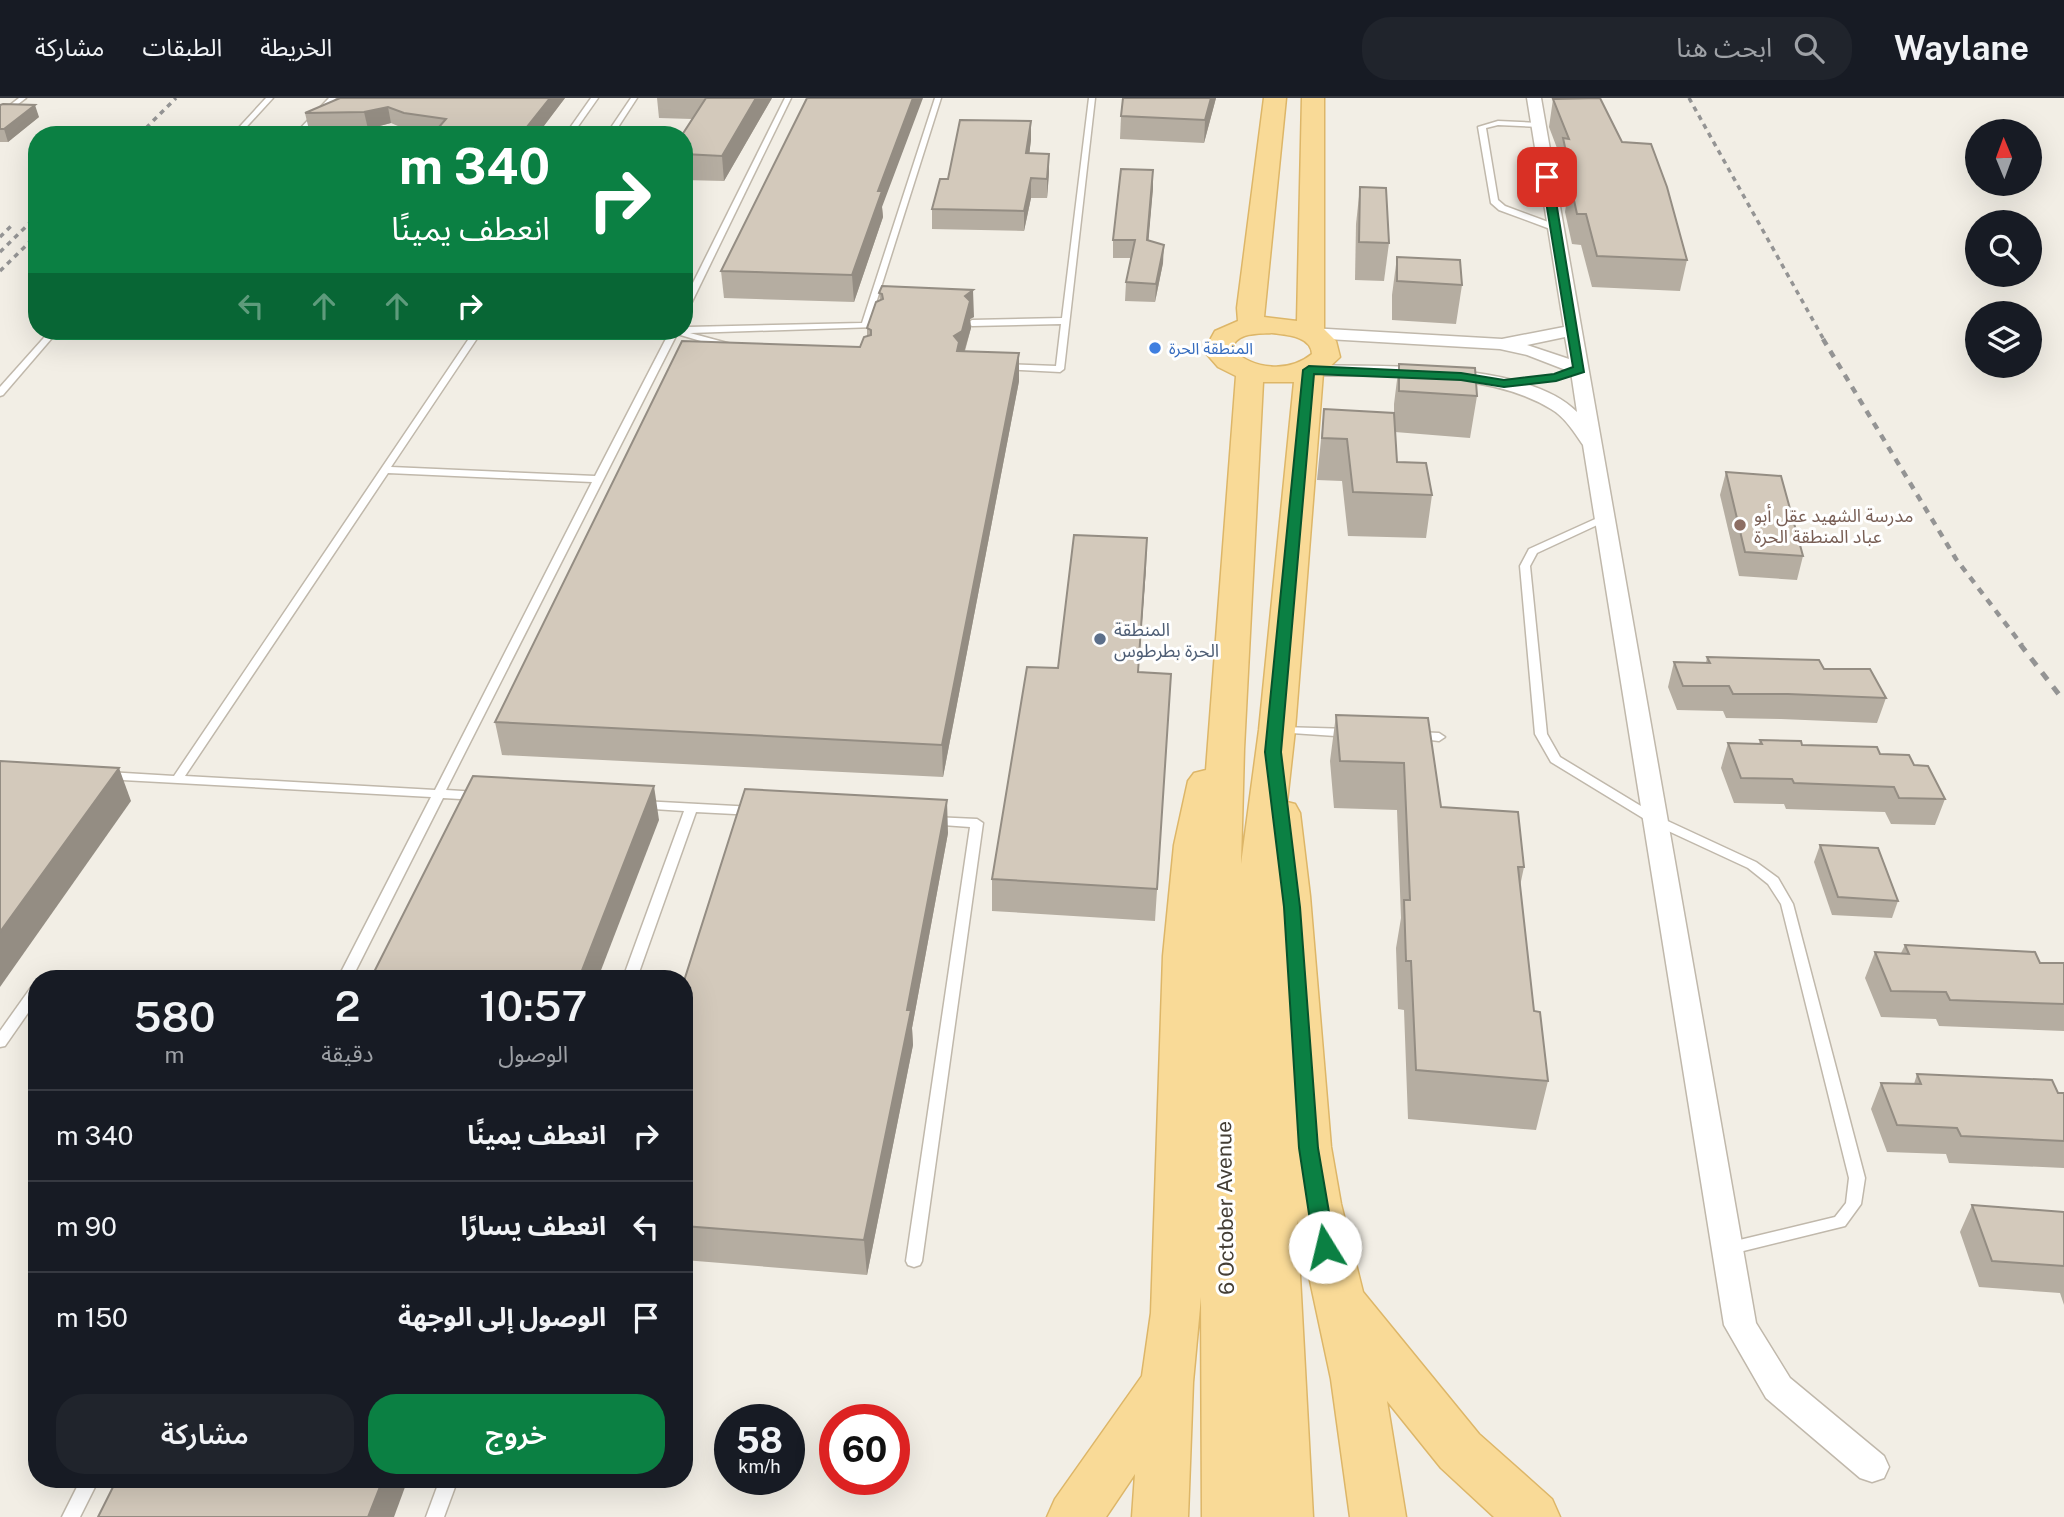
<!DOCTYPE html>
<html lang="ar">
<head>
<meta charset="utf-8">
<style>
  :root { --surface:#171b24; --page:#20242c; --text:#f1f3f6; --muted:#9ea1a6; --line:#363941; --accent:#0b8043 }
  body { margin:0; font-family:"Public Sans","Noto Sans Arabic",sans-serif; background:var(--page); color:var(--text); direction:rtl; height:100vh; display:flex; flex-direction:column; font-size:26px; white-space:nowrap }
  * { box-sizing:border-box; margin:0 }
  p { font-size:23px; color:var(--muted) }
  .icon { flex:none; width:38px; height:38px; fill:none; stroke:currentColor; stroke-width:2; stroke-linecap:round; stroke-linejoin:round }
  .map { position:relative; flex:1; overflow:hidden; direction:ltr }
  .details { position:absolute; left:28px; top:872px; width:665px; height:518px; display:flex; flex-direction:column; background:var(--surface); border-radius:28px; box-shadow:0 7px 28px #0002; direction:rtl }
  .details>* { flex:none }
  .guide { position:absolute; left:28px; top:28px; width:665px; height:214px; border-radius:28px; box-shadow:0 7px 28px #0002; direction:rtl; background:#0b8043; color:#fff; overflow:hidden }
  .needle { width:46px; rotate:359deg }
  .fabs { position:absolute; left:1965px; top:21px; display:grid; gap:14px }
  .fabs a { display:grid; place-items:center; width:77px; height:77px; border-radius:50%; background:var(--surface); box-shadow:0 7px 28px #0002; font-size:35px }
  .speed { position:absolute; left:714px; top:1306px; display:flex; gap:14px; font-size:35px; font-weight:700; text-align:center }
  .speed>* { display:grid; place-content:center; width:91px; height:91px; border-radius:50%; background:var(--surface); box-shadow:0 7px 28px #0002; line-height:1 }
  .speed small { font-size:18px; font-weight:400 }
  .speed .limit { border:10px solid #d22; background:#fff; color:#111 }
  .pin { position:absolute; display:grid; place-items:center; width:60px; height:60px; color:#fff; margin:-30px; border-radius:14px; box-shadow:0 4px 10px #0006 }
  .me { position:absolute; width:77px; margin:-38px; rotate:351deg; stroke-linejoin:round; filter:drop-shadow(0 0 5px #0008) }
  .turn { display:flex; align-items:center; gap:24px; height:147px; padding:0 28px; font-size:32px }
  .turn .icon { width:91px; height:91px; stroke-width:2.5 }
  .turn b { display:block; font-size:49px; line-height:60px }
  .lanes { display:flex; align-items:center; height:66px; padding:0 28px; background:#0003; justify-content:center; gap:35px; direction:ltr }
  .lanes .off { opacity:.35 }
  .eta { display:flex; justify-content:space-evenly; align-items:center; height:119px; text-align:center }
  .eta b { font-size:42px; font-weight:600; line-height:49px }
  .button { display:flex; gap:14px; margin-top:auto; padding:14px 28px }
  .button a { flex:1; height:80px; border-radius:28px; background:var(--accent); color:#fff; font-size:28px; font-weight:600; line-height:80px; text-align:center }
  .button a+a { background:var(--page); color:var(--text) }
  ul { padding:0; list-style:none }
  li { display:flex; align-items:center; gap:21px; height:91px; padding:0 28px; border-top:2px solid var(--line) }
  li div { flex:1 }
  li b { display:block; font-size:26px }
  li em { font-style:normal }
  header { display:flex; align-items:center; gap:42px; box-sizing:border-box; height:98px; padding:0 35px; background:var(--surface); border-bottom:2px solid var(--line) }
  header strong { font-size:33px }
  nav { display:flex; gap:38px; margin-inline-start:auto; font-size:24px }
  .search { width:490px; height:63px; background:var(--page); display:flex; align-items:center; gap:18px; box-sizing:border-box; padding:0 24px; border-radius:28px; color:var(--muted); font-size:26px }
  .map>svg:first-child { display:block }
</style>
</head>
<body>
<header>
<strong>Waylane</strong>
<div class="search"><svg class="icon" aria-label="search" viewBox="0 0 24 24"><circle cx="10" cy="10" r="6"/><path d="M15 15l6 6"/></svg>ابحث هنا</div>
<nav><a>الخريطة</a><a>الطبقات</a><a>مشاركة</a></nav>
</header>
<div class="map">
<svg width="2064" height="1419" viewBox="0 0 2064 1419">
  <rect width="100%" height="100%" fill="#f2eee5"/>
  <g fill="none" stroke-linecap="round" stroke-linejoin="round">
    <g stroke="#c0b8ab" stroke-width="3">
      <g id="service">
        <polygon points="19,0 26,0 0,20 0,15"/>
        <polygon points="266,0 273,0 239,37 232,37"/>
        <polygon points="329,0 336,0 301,37 294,37"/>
        <polygon points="591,0 598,0 572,37 565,37"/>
        <polygon points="631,0 637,0 613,37 606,37"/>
        <polygon points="785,0 791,0 688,212 684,214 684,203"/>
        <path d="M935,0H941L870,224L876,225V229L690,235L731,246L732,248L728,251L677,236L446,692L478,694L484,698L478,702L443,700L352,880H338L431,699L104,681L102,678L104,675L108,674L174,678L474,233H482L391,369L595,378L670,233H684L685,230L688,229L862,225ZM388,375L592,384L435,692L185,678Z"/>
        <polygon points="1089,0 1095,0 1064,271 1060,274 1002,271 1002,267 1005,266 1056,268 1061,226 972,228 968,225 972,222 1062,220"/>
        <polygon points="1498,23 1539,25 1543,27 1539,29 1498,27 1486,30 1498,102 1505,108 1559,128 1559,132 1553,132 1499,112 1491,105 1478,29"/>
        <polygon points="50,233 58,233 3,297 0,298 0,289"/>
        <polygon points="1604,417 1609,420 1608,422 1537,455 1530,468 1547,636 1560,659 1659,719 1756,764 1778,780 1793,806 1865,1080 1861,1106 1845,1128 1727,1157 1721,1155 1719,1151 1721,1147 1727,1145 1835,1119 1846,1105 1849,1080 1781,806 1768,786 1748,770 1651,725 1551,664 1535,636 1520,468 1529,451"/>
        <polygon points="1281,629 1350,631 1356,635 1350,639 1277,634 1275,632"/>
        <polygon points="1417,634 1439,635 1445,639 1439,643 1413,640 1411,638"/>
        <polygon points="642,703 754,709 760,713 754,717 696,714 637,880 623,880 684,713 638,710 636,707"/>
        <polygon points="933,719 977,721 983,725 922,1163 920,1167 914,1169 908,1167 906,1163 970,729 929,726 927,723 929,720"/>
        <polygon points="37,886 37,902 5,948 0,949 0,933 32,888"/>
        <polygon points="81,1381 99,1381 80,1419 62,1419"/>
        <polygon points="440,1381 458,1381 444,1419 426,1419"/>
      </g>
    </g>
    <g stroke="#c0b8ab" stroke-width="3">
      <path id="minor" d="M1527,0H1541L1756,1225L1790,1280L1884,1358L1889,1369L1884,1380L1872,1384L1860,1380L1766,1300L1724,1227L1583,347C1574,334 1565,319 1551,311C1486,271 1383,279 1309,277L1300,272L1309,267C1379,269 1526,262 1577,314L1571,274L1527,257L1500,251L1310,240L1301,235L1310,230L1502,241L1564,229ZM1565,239L1569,261L1527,247Z"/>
    </g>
    <g stroke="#ddb668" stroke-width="3">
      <path id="primary" d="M1264,0H1286L1264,219L1297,223L1302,0H1324V231L1336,243L1340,259L1323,275L1295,632L1287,704L1295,706L1300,715L1310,798L1331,1049L1341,1106L1363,1194L1479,1336L1552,1401L1560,1419H1494L1441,1370L1387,1303L1406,1419H1350L1331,1281L1297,1122L1313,1419H1202L1201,1199L1193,1284L1188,1419H1132L1135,1376L1106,1419H1047L1055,1401L1142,1278L1151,1215L1163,858L1174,747L1188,683L1194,675L1206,672L1236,278L1218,269L1204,253L1215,233L1238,223L1237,210ZM1272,235C1287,237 1311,238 1312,256C1289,275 1253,272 1232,251C1236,234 1258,236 1272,235ZM1263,284H1294L1259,632L1241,766L1244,651Z"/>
    </g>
    <use href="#service" fill="#fff" fill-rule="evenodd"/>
    <use href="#minor" fill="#fff" fill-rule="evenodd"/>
    <use href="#primary" fill="#f9da97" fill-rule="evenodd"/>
    <g stroke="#949494" stroke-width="3.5" stroke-dasharray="5 5" stroke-linecap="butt">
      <polyline points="1689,0 1824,242"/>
      <polyline points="139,37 176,0"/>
      <polyline points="0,139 11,128"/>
      <polyline points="0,154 37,118"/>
      <polyline points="0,173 37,137"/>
    </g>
    <polyline stroke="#949494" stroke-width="4.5" stroke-dasharray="7 7" stroke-linecap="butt" points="1823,241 1956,461 2022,547"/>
    <polyline stroke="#949494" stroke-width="5" stroke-dasharray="9 9" stroke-linecap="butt" points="2020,546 2064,603"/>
  </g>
  <g fill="#b5ada1">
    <polygon points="340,0 565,0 537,37 432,37 433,36 407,32 391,25 368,31 309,32 305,15"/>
    <polygon points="657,0 772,0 724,83 684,82 684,37 692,21 659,20"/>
    <polygon points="1216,0 1204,45 1120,41 1121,18"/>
    <polygon points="1553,1 1622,44 1687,162 1680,193 1592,189 1581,147 1572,146 1565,114 1566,107 1558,69 1560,58 1549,29"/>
    <polygon points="0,7 39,19 8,44 0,44"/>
    <polygon points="1031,42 1029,56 1049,75 1047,100 1031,100 1024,133 932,131 932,111 948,81"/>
    <polygon points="1360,89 1389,145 1384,183 1355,182 1356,126"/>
    <polygon points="1153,90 1148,142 1163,165 1155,204 1125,203 1126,184 1131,160 1113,160 1113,142"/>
    <polygon points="882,109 883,119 854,204 724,200 721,173"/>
    <polygon points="1397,159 1462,187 1456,226 1392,222 1392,197"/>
    <polygon points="879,195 974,219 970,221 971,230 965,253 1019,255 1019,283 943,679 502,657 495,624 860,249 867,238 867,230 880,203"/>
    <polygon points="1399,266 1477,298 1470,340 1395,334 1397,364 1432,397 1426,440 1348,438 1342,383 1317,382 1324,311 1394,317 1394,306"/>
    <polygon points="1726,374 1803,458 1797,482 1739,478 1720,397"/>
    <polygon points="1146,470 1138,574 1171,576 1155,823 992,813 992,781 1058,570"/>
    <polygon points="1707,559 1824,571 1886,600 1877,625 1781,621 1726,620 1723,613 1677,612 1668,589 1674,564 1706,565"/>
    <polygon points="1336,617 1428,620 1441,709 1524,769 1520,788 1534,913 1548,983 1536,1032 1408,1021 1404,912 1398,911 1396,850 1401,820 1397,712 1334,710 1330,663"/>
    <polygon points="1760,642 1880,656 1914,667 1945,701 1935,727 1891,726 1885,714 1786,711 1784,706 1734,705 1721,670 1728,645 1759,646"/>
    <polygon points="948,735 912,930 913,947 867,1177 684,1162 684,883"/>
    <polygon points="1820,747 1898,803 1892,820 1832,817 1814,764"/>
    <polygon points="1905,847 2040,865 2064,865 2064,933 1939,928 1936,921 1881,919 1865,880 1875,854 1901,855"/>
    <polygon points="1917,976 2064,995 2064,1070 1949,1065 1946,1056 1887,1054 1871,1011 1881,985 1914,986"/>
    <polygon points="1972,1107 2064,1114 2064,1207 2060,1195 1979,1189 1960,1134"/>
  </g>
  <g fill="#948d83">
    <polygon points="550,0 565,0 537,37 527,37 526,30"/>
    <polygon points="756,0 772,0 724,83 722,58"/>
    <polygon points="913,0 923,0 882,109 883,119 854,204 852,177 878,93"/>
    <polygon points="1211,0 1216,0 1204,45 1205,22"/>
    <polygon points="35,7 39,19 8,44 4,31"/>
    <polygon points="388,9 391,25 368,31 364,14"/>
    <polygon points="1031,23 1031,42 1027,75 1026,55"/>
    <polygon points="520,30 521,37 514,37"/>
    <polygon points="1049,56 1049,75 1047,100 1047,81"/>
    <polygon points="1153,72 1153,90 1147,160 1147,142"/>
    <polygon points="1031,80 1031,100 1024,133 1024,113"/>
    <polygon points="1164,147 1163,165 1155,204 1156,186"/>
    <polygon points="973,192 974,219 970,221 971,230 962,261 960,263 954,238 965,198"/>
    <polygon points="1019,255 1019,283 943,679 942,647"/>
    <polygon points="1147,440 1146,470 1136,605 1138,574"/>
    <polygon points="119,670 131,703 0,889 0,834"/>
    <polygon points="654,688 659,722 598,880 579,880"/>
    <polygon points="947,702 948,735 912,930 913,947 867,1177 864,1142"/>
    <polygon points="383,1381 408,1381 394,1419 368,1419"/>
  </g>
  <g fill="#d3c9bb" stroke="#948d83" stroke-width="2">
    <polygon points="340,0 550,0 526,30 520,30 514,37 432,37 446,21 404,15 388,9 364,14 305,15"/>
    <polygon points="706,0 756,0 722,58 684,56 684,37 682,37"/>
    <polygon points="807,0 913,0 878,93 882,93 852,177 721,173"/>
    <polygon points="1123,0 1211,0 1205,22 1121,18"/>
    <polygon points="1600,0 1622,44 1651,46 1667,89 1687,162 1597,158 1586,116 1577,116 1570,84 1573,85 1563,40 1569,41 1553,1"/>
    <polygon points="3,6 35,7 4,31 0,31 0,7"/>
    <polygon points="960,22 1031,23 1026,55 1049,56 1047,81 1031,80 1024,113 932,111 940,81 948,81"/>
    <polygon points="1121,71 1153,72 1147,142 1164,147 1156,186 1126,184 1135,142 1113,142"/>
    <polygon points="1360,89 1386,90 1389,145 1359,144"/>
    <polygon points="1397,159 1460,162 1462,187 1397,183"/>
    <polygon points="882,188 973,192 965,198 970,203 962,233 954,238 959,244 957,253 1019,255 942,647 495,624 682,243 860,249 864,239 871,237 871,232 867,230 876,204 883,201 882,196 879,195"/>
    <polygon points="1399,266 1475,270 1477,298 1399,293"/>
    <polygon points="1324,311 1394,315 1397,364 1426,365 1432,397 1353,394 1347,341 1322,340"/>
    <polygon points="1726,374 1781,378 1803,458 1745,454"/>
    <polygon points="1074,437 1147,440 1138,574 1171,576 1157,791 992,781 1027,569 1058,570"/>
    <polygon points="1707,559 1819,562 1824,571 1870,571 1886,600 1788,596 1733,596 1729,588 1683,588 1674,564 1710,565"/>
    <polygon points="1336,617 1428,620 1441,709 1518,714 1524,769 1518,769 1534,913 1540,914 1548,983 1416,972 1411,863 1406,863 1404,802 1410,802 1404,665 1340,663"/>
    <polygon points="1760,642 1801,643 1802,647 1877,649 1880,656 1909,657 1914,667 1928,668 1945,701 1899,700 1894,689 1794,685 1792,681 1741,680 1728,645 1762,646"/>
    <polygon points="0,663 119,670 0,834"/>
    <polygon points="473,678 654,688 579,880 371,880"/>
    <polygon points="745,691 947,702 907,912 911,912 864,1142 684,1128 684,883"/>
    <polygon points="1820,747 1878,750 1898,803 1838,799"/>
    <polygon points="1905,847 2035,854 2040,865 2064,865 2064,906 1950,902 1946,894 1891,893 1875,854 1909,856"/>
    <polygon points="1917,976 2052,982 2058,995 2064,995 2064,1043 1961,1038 1957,1030 1897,1027 1881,985 1921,986"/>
    <polygon points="1972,1107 2064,1114 2064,1168 1992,1163"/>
    <polygon points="117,1381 383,1381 368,1419 98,1419"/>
  </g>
  <polygon fill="#0b8043" stroke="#07532c" stroke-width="2" points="1547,76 1552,79 1584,274 1556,283 1504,289 1461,282 1314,276 1281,654 1300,809 1318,1050 1335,1149 1332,1154 1325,1157 1317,1154 1314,1149 1299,1050 1284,809 1265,654 1303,272 1309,268 1461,275 1504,282 1554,276 1573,269 1542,79"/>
  <circle fill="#3f7fe0" stroke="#fff" stroke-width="2.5" cx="1155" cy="250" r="7"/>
  <circle fill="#8d6e63" stroke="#fff" stroke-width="2.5" cx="1740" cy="427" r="7"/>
  <circle fill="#5c6f8a" stroke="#fff" stroke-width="2.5" cx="1100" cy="541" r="7"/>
  <g text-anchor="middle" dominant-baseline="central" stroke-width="6" stroke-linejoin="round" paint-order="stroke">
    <g font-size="16" fill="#366cbe" stroke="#fff" text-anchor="start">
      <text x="1169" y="250">المنطقة الحرة</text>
    </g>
    <g font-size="18" fill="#785e54" stroke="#fff" text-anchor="start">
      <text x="1754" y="417">مدرسة الشهيد عقل أبو<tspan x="1754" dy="21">عباد المنطقة الحرة</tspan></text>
    </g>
    <g font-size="18" fill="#4e5e75" stroke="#fff" text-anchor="start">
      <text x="1114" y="531">المنطقة<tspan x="1114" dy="21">الحرة بطرطوس</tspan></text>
    </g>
    <g font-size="21" fill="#443e35" stroke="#fff">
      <text transform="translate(1225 1110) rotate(-91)">6 October Avenue</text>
    </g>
  </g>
</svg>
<div class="fabs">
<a><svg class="needle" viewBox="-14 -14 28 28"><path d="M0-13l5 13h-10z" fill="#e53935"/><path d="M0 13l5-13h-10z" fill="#9ea1a6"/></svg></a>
<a><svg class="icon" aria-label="search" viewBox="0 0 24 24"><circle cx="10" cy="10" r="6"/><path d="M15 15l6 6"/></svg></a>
<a><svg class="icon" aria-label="layers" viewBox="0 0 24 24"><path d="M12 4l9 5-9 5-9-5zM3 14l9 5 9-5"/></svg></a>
</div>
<div class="speed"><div>58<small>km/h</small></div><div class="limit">60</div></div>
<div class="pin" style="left:1547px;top:79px;background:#d93025"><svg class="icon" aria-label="arrive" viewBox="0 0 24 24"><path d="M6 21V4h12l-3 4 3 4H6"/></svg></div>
<svg class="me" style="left:1325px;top:1149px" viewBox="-20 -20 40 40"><circle r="19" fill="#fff"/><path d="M0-13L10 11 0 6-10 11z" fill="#0b8043"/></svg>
<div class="guide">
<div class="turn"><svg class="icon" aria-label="right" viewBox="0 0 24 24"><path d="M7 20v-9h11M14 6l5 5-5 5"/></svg><div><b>340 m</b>انعطف يمينًا</div></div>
<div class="lanes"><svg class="icon off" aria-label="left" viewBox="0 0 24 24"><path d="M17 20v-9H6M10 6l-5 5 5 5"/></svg><svg class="icon off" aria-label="ahead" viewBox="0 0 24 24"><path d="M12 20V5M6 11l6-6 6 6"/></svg><svg class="icon off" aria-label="ahead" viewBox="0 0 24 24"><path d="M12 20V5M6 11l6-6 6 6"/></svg><svg class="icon" aria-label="right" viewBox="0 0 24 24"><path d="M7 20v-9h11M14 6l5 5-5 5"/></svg></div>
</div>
<section class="details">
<div class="eta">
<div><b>10:57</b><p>الوصول</p></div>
<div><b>2</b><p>دقيقة</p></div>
<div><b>580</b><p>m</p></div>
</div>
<ul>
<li><svg class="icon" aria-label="right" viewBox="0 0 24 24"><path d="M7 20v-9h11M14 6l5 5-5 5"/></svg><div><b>انعطف يمينًا</b></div><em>340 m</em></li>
<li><svg class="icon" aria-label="left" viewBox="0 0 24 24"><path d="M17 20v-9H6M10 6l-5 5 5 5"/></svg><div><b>انعطف يسارًا</b></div><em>90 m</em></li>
<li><svg class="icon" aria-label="arrive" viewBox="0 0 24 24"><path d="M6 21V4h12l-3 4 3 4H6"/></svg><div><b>الوصول إلى الوجهة</b></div><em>150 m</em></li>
</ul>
<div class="button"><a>خروج</a><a>مشاركة</a></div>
</section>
</div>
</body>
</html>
